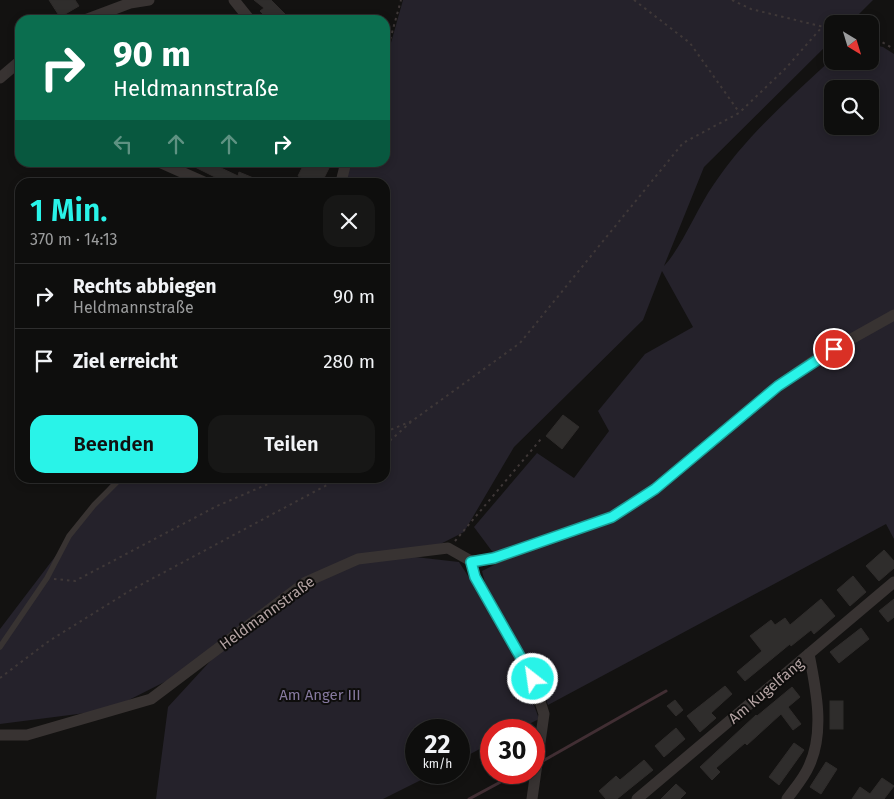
<!DOCTYPE html>
<html lang="de">
<head>
<meta charset="utf-8">
<style>
  :root { --surface:#0e0e0d; --page:#171716; --text:#f1f3f6; --muted:#9b9c9d; --line:#2e2e2e; --accent:#29f3e8 }
  body { margin:0; font-family:"Fira Sans",sans-serif; background:var(--page); color:var(--text); height:100vh; display:flex; flex-direction:column; font-size:19px; white-space:nowrap }
  * { box-sizing:border-box; margin:0 }
  p { font-size:16px; color:var(--muted) }
  .icon { flex:none; width:28px; height:28px; fill:none; stroke:currentColor; stroke-width:2; stroke-linecap:round; stroke-linejoin:round }
  .map { position:relative; flex:1; overflow:hidden }
  .details { position:absolute; left:15px; top:178px; width:375px; height:305px; display:flex; flex-direction:column; background:var(--surface); border-radius:15px; box-shadow:0 2px 8px #0003,0 0 0 1px var(--line) }
  .details>* { flex:none }
  .hud { position:absolute; left:15px; top:15px; width:375px; height:152px; border-radius:15px; box-shadow:0 2px 8px #0003,0 0 0 1px var(--line); background:#0b6e4f; color:#fff; overflow:hidden }
  .needle { width:32px; rotate:142deg }
  .fabs { position:absolute; left:824px; top:15px; display:grid; gap:10px }
  .fabs a { display:grid; place-items:center; width:55px; height:55px; border-radius:10px; background:var(--surface); box-shadow:0 2px 8px #0003,0 0 0 1px var(--line); font-size:25px }
  .speed { position:absolute; left:405px; top:719px; display:flex; gap:10px; font-size:25px; font-weight:700; text-align:center }
  .speed>* { display:grid; place-content:center; width:65px; height:65px; border-radius:50%; background:var(--surface); box-shadow:0 2px 8px #0003,0 0 0 1px var(--line); line-height:1 }
  .speed small { font-size:12px; font-weight:400 }
  .speed .limit { border:8px solid #d22; background:#fff; color:#111 }
  .pin { position:absolute; display:grid; place-items:center; width:42px; height:42px; color:#fff; margin:-21px; border:2px solid #fff; border-radius:50%; box-shadow:0 1px 5px #0007 }
  .me { position:absolute; width:55px; margin:-28px; rotate:330deg; stroke-linejoin:round; filter:drop-shadow(0 0 4px #0008) }
  .turn { display:flex; align-items:center; gap:18px; height:105px; padding:0 15px; font-size:22px }
  .turn .icon { width:65px; height:65px; stroke-width:2.5 }
  .turn b { display:block; font-size:35px; line-height:42px }
  .lanes { display:flex; align-items:center; height:48px; padding:0 15px; background:#0003; justify-content:center; gap:25px; direction:ltr }
  .lanes .off { opacity:.35 }
  .round { display:grid; place-items:center; flex:none; width:52px; height:52px; border-radius:15px; background:var(--page) }
  .summary { display:flex; align-items:center; justify-content:space-between; height:85px; padding:0 15px }
  h1 { font-size:30px; font-weight:600; line-height:38px; color:var(--accent) }
  .primary-button { display:flex; gap:10px; margin-top:auto; padding:10px 15px }
  .primary-button a { flex:1; height:58px; border-radius:15px; background:var(--accent); color:#111; font-size:20px; font-weight:600; line-height:58px; text-align:center }
  .primary-button a+a { background:var(--page); color:var(--text) }
  ul { padding:0; list-style:none }
  li { display:flex; align-items:center; gap:15px; height:65px; padding:0 15px; border-top:1px solid var(--line) }
  li div { flex:1 }
  li b { display:block; font-size:19px }
  li em { font-style:normal }
  .map>svg:first-child { display:block }
</style>
</head>
<body>
<div class="map">
<svg width="894" height="799" viewBox="0 0 894 799">
  <rect width="100%" height="100%" fill="#131211"/>
  <path fill="#25222b" fill-rule="evenodd" d="M403,0H873L849,24H832V40L704,167L664,266C682,247 697,208 714,184C746,136 790,98 832,59V61H870V44L883,47L894,54V539L886,524L548,705L540,683L485,583L482,571L500,562L474,527L537,453L574,478L609,431L598,411L645,354L693,327L662,271L643,320L514,447L464,532L415,557L459,562L513,646L539,719L517,730H491V743L459,760V730H416V772L435,773L383,799H156L168,707L214,657L109,710L0,724V629L115,478H385V182H345L351,163L385,162V64ZM832,89H870V126H832Z"/>
  <g fill="none" stroke-linecap="round" stroke-linejoin="round">
    <g stroke="#412e33" stroke-width="3">
      <polyline points="541,762 666,691"/>
      <polyline points="469,799 519,772"/>
    </g>
  </g>
  <g fill="#2f2d2c" stroke="#2f2c2b">
    <polygon points="49,0 75,0 79,6 60,17"/>
    <polygon points="254,0 271,0 291,20 269,20 260,11 264,8"/>
    <polygon points="185,162 224,162 221,168 238,176 239,172 263,182 225,182"/>
    <polygon points="305,162 316,162 329,168 322,182 313,182 298,176"/>
    <polygon points="563,415 579,427 562,449 546,436"/>
    <polygon points="884,550 894,561 894,568 879,581 866,566"/>
    <polygon points="853,576 866,592 850,606 837,590"/>
    <polygon points="821,599 835,616 814,634 811,630 791,646 790,644 745,681 737,672 762,651 750,636 771,620 775,625 785,618 790,625"/>
    <polygon points="894,599 894,617 888,622 879,611"/>
    <polygon points="861,628 869,639 839,663 830,652"/>
    <polygon points="725,686 732,694 711,713 716,718 700,732 687,716"/>
    <polygon points="792,687 800,697 788,707 801,724 793,730 781,714 747,745 745,743 716,768 720,772 712,780 700,767 756,715 757,716"/>
    <polygon points="675,700 683,710 676,716 667,706"/>
    <rect x="830" y="701" width="13" height="28"/>
    <polygon points="676,728 685,739 664,757 655,746"/>
    <polygon points="794,743 804,750 779,785 769,777"/>
    <polygon points="644,760 653,770 617,799 606,799 599,791 616,776 620,780"/>
    <polygon points="826,762 837,769 821,794 810,787"/>
    <polygon points="882,778 894,786 884,799 852,799 860,787 870,794"/>
    <polygon points="676,784 686,793 680,799 661,799"/>
  </g>
  <g fill="none" stroke-linecap="round" stroke-linejoin="round">
    <g stroke="#3f3838" stroke-width="2" stroke-dasharray="2.5 4" stroke-linecap="butt">
      <polyline points="634,0 690,43 739,112"/>
      <polyline points="732,0 751,9 832,29"/>
      <polyline points="870,39 882,42 894,49"/>
      <polyline points="385,58 401,0"/>
      <polyline points="385,432 412,421 520,343 683,143 739,113 786,68 822,27"/>
      <polyline points="385,445 411,422"/>
      <polyline points="455,541 541,439"/>
      <polyline points="54,579 75,581 217,506 282,478"/>
      <polyline points="0,678 49,641 131,590 340,478"/>
    </g>
    <polyline stroke="#383332" stroke-width="5.5" points="0,647 47,578 69,536 94,505 121,478"/>
    <g stroke="#383332" stroke-width="11">
      <polyline points="234,0 250,20"/>
      <polyline points="85,20 130,3 149,0"/>
      <polyline points="0,78 20,61"/>
      <polyline points="159,162 204,182"/>
      <polyline points="341,182 346,162"/>
      <polyline points="471,561 475,577 533,679 544,714 532,799"/>
      <polyline points="0,735 27,735 151,699 306,582 358,559 448,548 471,561 494,559 612,517 655,489 778,386 819,357 894,315"/>
      <polyline points="637,799 894,582"/>
      <path d="M787,799C794,789 804,778 809,766C825,732 816,689 809,654"/>
    </g>
  </g>
  <g fill="none" stroke-linecap="round" stroke-linejoin="round">
    <g stroke="#1b9e97" stroke-width="12">
      <polyline id="route" points="533,679 475,577 471,562 494,558 612,517 655,489 778,386 834,349"/>
    </g>
    <use href="#route" stroke="#29f3e8" stroke-width="9"/>
  </g>
  <g text-anchor="middle" dominant-baseline="central" stroke-width="4" stroke-linejoin="round" paint-order="stroke">
    <g font-size="15" fill="#b4a3a3" stroke="#0e0d0c">
      <text transform="translate(267 613) rotate(-36)">Heldmannstraße</text>
      <text transform="translate(766 691) rotate(-40)">Am Kugelfang</text>
    </g>
    <g font-size="15" fill="#86799f" stroke="#0e0d0c">
      <text x="320" y="695">Am Anger III</text>
    </g>
  </g>
</svg>
<div class="fabs">
<a><svg class="needle" viewBox="-14 -14 28 28"><path d="M0-13l5 13h-10z" fill="#e53935"/><path d="M0 13l5-13h-10z" fill="#9b9c9d"/></svg></a>
<a><svg class="icon" aria-label="search" viewBox="0 0 24 24"><circle cx="10" cy="10" r="6"/><path d="M15 15l6 6"/></svg></a>
</div>
<div class="speed"><div>22<small>km/h</small></div><div class="limit">30</div></div>
<div class="pin" style="left:834px;top:349px;background:#d93025"><svg class="icon" aria-label="arrive" viewBox="0 0 24 24"><path d="M6 21V4h12l-3 4 3 4H6"/></svg></div>
<svg class="me" style="left:533px;top:679px" viewBox="-20 -20 40 40"><circle r="17" fill="#29f3e8" stroke="#fff" stroke-width="3"/><path d="M0-11L8 9 0 5-8 9z" fill="#fff"/></svg>
<div class="hud">
<div class="turn"><svg class="icon" aria-label="right" viewBox="0 0 24 24"><path d="M7 20v-9h11M14 6l5 5-5 5"/></svg><div><b>90 m</b>Heldmannstraße</div></div>
<div class="lanes"><svg class="icon off" aria-label="left" viewBox="0 0 24 24"><path d="M17 20v-9H6M10 6l-5 5 5 5"/></svg><svg class="icon off" aria-label="ahead" viewBox="0 0 24 24"><path d="M12 20V5M6 11l6-6 6 6"/></svg><svg class="icon off" aria-label="ahead" viewBox="0 0 24 24"><path d="M12 20V5M6 11l6-6 6 6"/></svg><svg class="icon" aria-label="right" viewBox="0 0 24 24"><path d="M7 20v-9h11M14 6l5 5-5 5"/></svg></div>
</div>
<section class="details">
<div class="summary"><div><h1>1 Min.</h1><p>370 m · 14:13</p></div><a class="round"><svg class="icon" aria-label="close" viewBox="0 0 24 24"><path d="M6 6l12 12M18 6L6 18"/></svg></a></div>
<ul>
<li><svg class="icon" aria-label="right" viewBox="0 0 24 24"><path d="M7 20v-9h11M14 6l5 5-5 5"/></svg><div><b>Rechts abbiegen</b><p>Heldmannstraße</p></div><em>90 m</em></li>
<li><svg class="icon" aria-label="arrive" viewBox="0 0 24 24"><path d="M6 21V4h12l-3 4 3 4H6"/></svg><div><b>Ziel erreicht</b></div><em>280 m</em></li>
</ul>
<div class="primary-button"><a>Beenden</a><a>Teilen</a></div>
</section>
</div>
</body>
</html>
